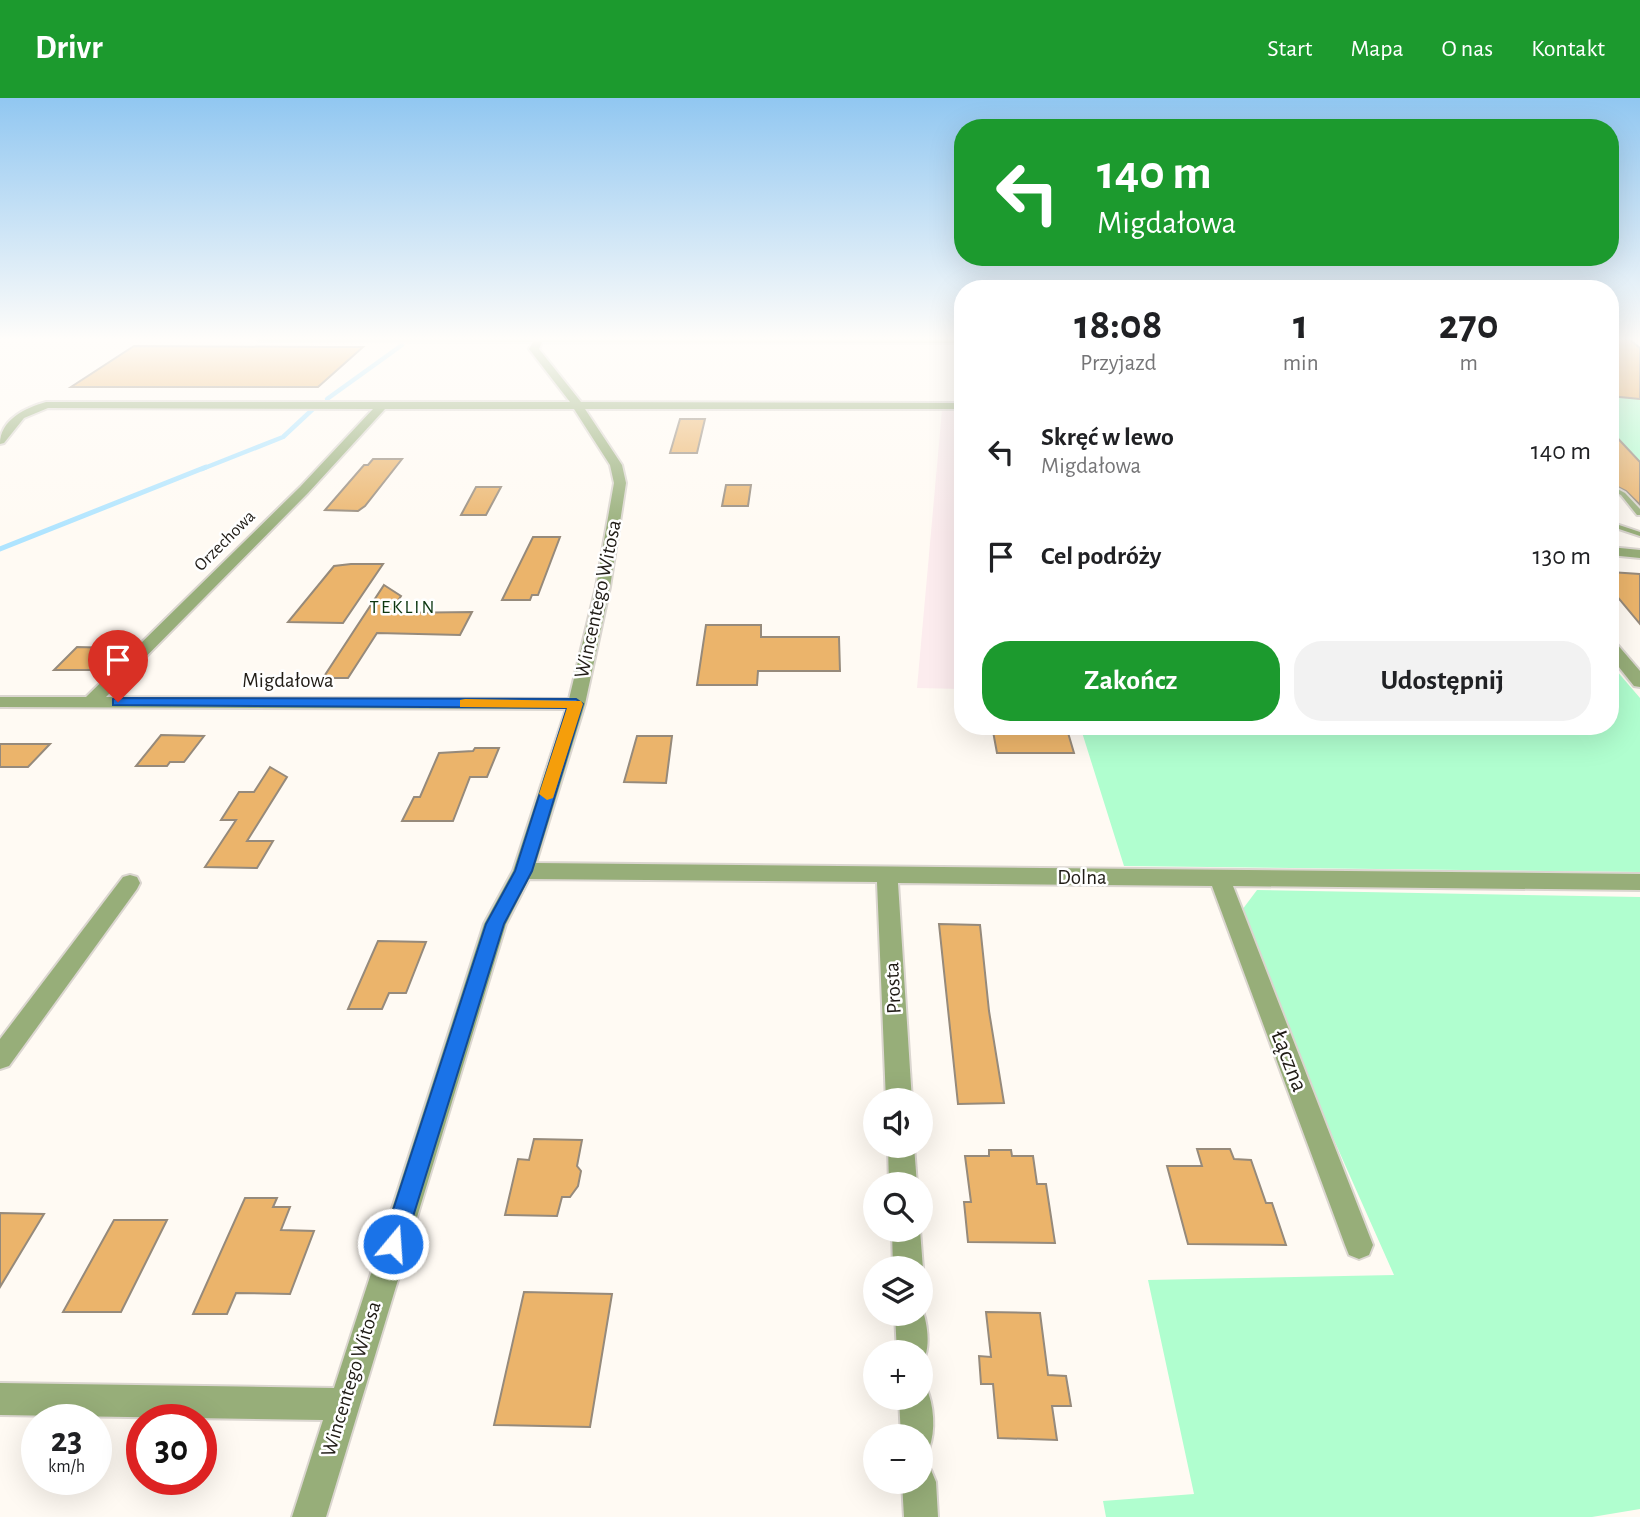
<!DOCTYPE html>
<html lang="pl">
<head>
<meta charset="utf-8">
<style>
  :root { --surface:#fff; --page:#f2f2f2; --text:#202124; --muted:#757577; --accent:#1c9a2e }
  body { margin:0; font-family:"Alegreya Sans",sans-serif; background:var(--page); color:var(--text); height:100vh; display:flex; flex-direction:column; font-size:26px; white-space:nowrap }
  * { box-sizing:border-box; margin:0 }
  p { font-size:23px; color:var(--muted) }
  .icon { flex:none; width:38px; height:38px; fill:none; stroke:currentColor; stroke-width:2; stroke-linecap:round; stroke-linejoin:round }
  .map { position:relative; flex:1; overflow:hidden }
  .drawer { position:absolute; left:954px; top:182px; width:665px; height:455px; display:flex; flex-direction:column; background:var(--surface); border-radius:28px; box-shadow:0 7px 28px #0002 }
  .drawer>* { flex:none }
  .top-card { position:absolute; left:954px; top:21px; width:665px; height:147px; border-radius:28px; box-shadow:0 7px 28px #0002; background:#1c9a2e; color:#fff; overflow:hidden }
  .buttons { position:absolute; left:863px; top:990px; display:grid; gap:14px }
  .buttons a { display:grid; place-items:center; width:70px; height:70px; border-radius:50%; background:var(--surface); box-shadow:0 7px 28px #0002; font-size:35px }
  .speed { position:absolute; left:21px; top:1306px; display:flex; gap:14px; font-size:35px; font-weight:700; text-align:center }
  .speed>* { display:grid; place-content:center; width:91px; height:91px; border-radius:50%; background:var(--surface); box-shadow:0 7px 28px #0002; line-height:1 }
  .speed small { font-size:18px; font-weight:400 }
  .speed .limit { border:10px solid #d22; background:#fff; color:#111 }
  .pin { position:absolute; display:grid; place-items:center; width:60px; height:60px; color:#fff; margin:-72px -30px; border-radius:50% 50% 50% 0; rotate:-45deg; box-shadow:0 0 7px #0007 }
  .pin .icon { rotate:45deg }
  .me { position:absolute; width:77px; margin:-38px; rotate:18deg; stroke-linejoin:round; filter:drop-shadow(0 0 5px #0008) }
  .turn { display:flex; align-items:center; gap:24px; height:147px; padding:0 28px; font-size:32px }
  .turn .icon { width:91px; height:91px; stroke-width:2.5 }
  .turn b { display:block; font-size:49px; line-height:60px }
  .eta { display:flex; justify-content:space-evenly; align-items:center; height:119px; text-align:center }
  .eta b { font-size:42px; font-weight:600; line-height:49px }
  .button { display:flex; gap:14px; margin-top:auto; padding:14px 28px }
  .button a { flex:1; height:80px; border-radius:28px; background:var(--accent); color:#fff; font-size:28px; font-weight:600; line-height:80px; text-align:center }
  .button a+a { background:var(--page); color:var(--text) }
  ul { padding:0; list-style:none }
  li { display:flex; align-items:center; gap:21px; height:105px; padding:0 28px }
  li div { flex:1 }
  li b { display:block; font-size:26px }
  li em { font-style:normal }
  header { display:flex; align-items:center; gap:42px; box-sizing:border-box; height:98px; padding:0 35px; background:var(--accent); color:#fff }
  header strong { font-size:33px }
  nav { display:flex; gap:38px; margin-inline-start:auto; font-size:24px }
  .map>svg:first-child { display:block }
</style>
</head>
<body>
<header>
<strong>Drivr</strong>
<nav><a>Start</a><a>Mapa</a><a>O nas</a><a>Kontakt</a></nav>
</header>
<div class="map">
<svg width="1640" height="1419" viewBox="0 0 1640 1419">
  <rect width="100%" height="100%" fill="#fffaf3"/>
  <polygon fill="#fcecee" points="942,312 962,312 962,591 917,590"/>
  <g fill="#b0fecf">
    <polygon points="1610,240 1628,240 1640,250 1640,367 1610,365"/>
    <polygon points="1610,565 1640,600 1640,774 1124,768 1080,628 1610,628"/>
    <polygon points="1257,792 1640,799 1640,1411 1592,1419 1106,1419 1103,1403 1194,1396 1148,1182 1394,1177 1330,1033 1242,812"/>
  </g>
  <g fill="none" stroke-linecap="round" stroke-linejoin="round">
    <g stroke="#aee4ff" stroke-width="4.5">
      <polyline points="327,301 402,247"/>
      <polyline points="202,371 283,339 313,311"/>
    </g>
    <polyline stroke="#aee4ff" stroke-width="5" points="0,451 206,369"/>
  </g>
  <g fill="#ebb46b" stroke="#968a7b" stroke-width="2">
    <polygon points="1610,240 1629,241 1640,250 1640,301 1610,298"/>
    <polygon points="134,248 329,249 363,249 318,289 71,289"/>
    <polygon points="680,321 705,321 697,355 670,355"/>
    <polygon points="1610,332 1640,364 1640,407 1626,393 1610,385"/>
    <polygon points="373,361 402,361 365,408 358,413 325,412 364,367 368,367"/>
    <polygon points="726,387 751,387 748,408 722,408"/>
    <polygon points="476,389 501,389 486,417 461,417"/>
    <polygon points="533,439 560,439 538,497 532,497 530,502 502,502"/>
    <polygon points="351,466 383,466 343,525 288,524 334,468"/>
    <polygon points="1610,474 1640,476 1640,526 1610,490"/>
    <polygon points="384,487 401,498 390,515 472,514 460,537 377,535 348,580 323,580"/>
    <polygon points="706,527 761,527 761,539 839,539 840,573 758,573 757,587 697,587"/>
    <polygon points="77,549 114,550 92,572 54,572"/>
    <polygon points="992,628 1066,628 1074,655 997,655"/>
    <polygon points="161,637 204,638 184,664 170,664 167,668 136,668"/>
    <polygon points="637,638 672,638 666,685 624,684"/>
    <polygon points="0,646 50,646 28,669 0,669"/>
    <polygon points="475,650 499,650 487,679 470,679 453,723 402,723 414,699 420,699 439,655 473,653"/>
    <polygon points="270,669 287,679 247,743 273,743 257,770 205,769 236,722 221,722 239,694 254,694"/>
    <polygon points="939,826 980,827 989,913 1004,1005 958,1006"/>
    <polygon points="378,843 426,844 406,895 389,895 382,911 348,911"/>
    <polygon points="534,1041 582,1042 577,1068 581,1073 578,1088 570,1099 562,1099 557,1118 505,1117 518,1061 529,1062"/>
    <polygon points="1197,1051 1230,1051 1234,1061 1251,1062 1266,1105 1272,1105 1286,1147 1188,1146 1167,1068 1202,1068"/>
    <polygon points="989,1052 1011,1052 1012,1058 1033,1058 1037,1086 1046,1086 1055,1145 968,1144 964,1104 971,1104 965,1058 989,1058"/>
    <polygon points="245,1100 277,1100 273,1109 290,1109 281,1132 314,1133 290,1196 236,1195 227,1216 193,1216"/>
    <polygon points="0,1115 44,1116 0,1189"/>
    <polygon points="114,1122 167,1122 121,1214 63,1214"/>
    <polygon points="524,1194 612,1196 590,1329 494,1327"/>
    <polygon points="986,1214 1040,1215 1048,1277 1066,1278 1071,1308 1052,1308 1057,1342 998,1340 993,1286 981,1286 979,1258 991,1259"/>
  </g>
  <g fill="none" stroke-linecap="round" stroke-linejoin="round">
    <g stroke="#dbd6d0" stroke-width="4">
      <g id="service">
        <polygon points="1610,387 1625,395 1640,411 1640,417 1637,417 1621,397 1610,392"/>
        <polygon points="1610,424 1640,434 1640,438 1610,428"/>
      </g>
    </g>
    <g stroke="#dbd6d0" stroke-width="4">
      <g id="minor">
        <path d="M255,240H962V245L542,244L539,251L581,304L962,305V311H585L622,367L626,385L610,489L585,606L536,765L1640,776V792L1233,788L1373,1147L1369,1157L1359,1161L1349,1157L1345,1147L1212,788L898,785L912,1003H886L877,784L529,781L506,826L326,1419H292L323,1322L0,1317V1285L334,1290L484,826L513,773L566,611L0,609V599H86L300,389L373,311L48,310L24,320L4,345L0,346C0,322 25,310 46,304H570L529,251L533,244L260,243ZM385,311H574L610,367L614,385L596,489L569,601L106,599L308,395Z"/>
        <polygon points="1610,543 1616,545 1640,573 1640,589 1634,588 1610,558"/>
        <polygon points="130,777 137,779 140,785 137,791 9,968 0,971 0,941 123,779"/>
        <polygon points="888,1048 914,1048 917,1087 889,1087"/>
        <polygon points="892,1132 920,1132 923,1171 920,1176 920,1171 893,1171"/>
        <path d="M920,1205C927,1221 933,1253 920,1267V1255H897L895,1216H920Z"/>
        <path d="M920,1286L926,1289C934,1307 936,1332 929,1351L920,1354V1339H901L899,1300H920Z"/>
        <polygon points="920,1368 931,1372 936,1384 938,1419 904,1419 902,1384 920,1384"/>
      </g>
    </g>
    <g stroke="#dbd6d0" stroke-width="4">
      <polygon id="tertiary" points="1610,449 1640,452 1640,460 1610,457"/>
    </g>
    <use href="#service" fill="#97ae79" fill-rule="evenodd"/>
    <use href="#minor" fill="#97ae79" fill-rule="evenodd"/>
    <use href="#tertiary" fill="#97ae79" fill-rule="evenodd"/>
  </g>
  <linearGradient id="sky" x2="0" y2="1"><stop stop-color="#91c7f1"/><stop offset="0.55" stop-color="#fffdfa"/><stop offset="1" stop-color="#fffdfa" stop-opacity="0"/></linearGradient>
  <rect width="1640" height="438" fill="url(#sky)"/>
  <polygon fill="#1a73e8" stroke="#114b97" stroke-width="2" points="118,600 576,601 583,606 532,773 504,826 402,1154 393,1158 385,1154 382,1146 486,826 515,773 567,610 113,607 113,601"/>
  <polygon fill="#f59e0b" points="465,601 581,603 583,606 553,700 547,702 539,696 567,610 460,609 460,602"/>
  <g text-anchor="middle" dominant-baseline="central" stroke-width="5" stroke-linejoin="round" paint-order="stroke">
    <g font-size="18" fill="#201c16" stroke="#fff">
      <text transform="translate(225 443) rotate(-45)">Orzechowa</text>
    </g>
    <g font-size="19" letter-spacing="2" fill="#0d3710" stroke="#fff">
      <text x="403" y="509">TEKLIN</text>
    </g>
    <g font-size="21" fill="#201c16" stroke="#fff">
      <text transform="translate(598 501) rotate(-78)">Wincentego Witosa</text>
      <text x="288" y="582">Migdałowa</text>
      <text x="1082" y="779">Dolna</text>
      <text transform="translate(893 890) rotate(-93)">Prosta</text>
      <text transform="translate(351 1281) rotate(-73)">Wincentego Witosa</text>
    </g>
    <g font-size="24" fill="#201c16" stroke="#fff">
      <text transform="translate(1289 963) rotate(69)">Łączna</text>
    </g>
  </g>
</svg>
<div class="buttons">
<a><svg class="icon" aria-label="sound" viewBox="0 0 24 24"><path d="M4 9h4l5-4v14l-5-4H4zM17 9q2 3 0 6"/></svg></a>
<a><svg class="icon" aria-label="search" viewBox="0 0 24 24"><circle cx="10" cy="10" r="6"/><path d="M15 15l6 6"/></svg></a>
<a><svg class="icon" aria-label="layers" viewBox="0 0 24 24"><path d="M12 4l9 5-9 5-9-5zM3 14l9 5 9-5"/></svg></a>
<a>+</a>
<a>−</a>
</div>
<div class="speed"><div>23<small>km/h</small></div><div class="limit">30</div></div>
<div class="pin" style="left:118px;top:604px;background:#d93025"><svg class="icon" aria-label="arrive" viewBox="0 0 24 24"><path d="M6 21V4h12l-3 4 3 4H6"/></svg></div>
<svg class="me" style="left:393px;top:1146px" viewBox="-20 -20 40 40"><circle r="17" fill="#1a73e8" stroke="#fff" stroke-width="3"/><path d="M0-11L8 9 0 5-8 9z" fill="#fff"/></svg>
<div class="top-card">
<div class="turn"><svg class="icon" aria-label="left" viewBox="0 0 24 24"><path d="M17 20v-9H6M10 6l-5 5 5 5"/></svg><div><b>140 m</b>Migdałowa</div></div>
</div>
<section class="drawer">
<div class="eta">
<div><b>18:08</b><p>Przyjazd</p></div>
<div><b>1</b><p>min</p></div>
<div><b>270</b><p>m</p></div>
</div>
<ul>
<li><svg class="icon" aria-label="left" viewBox="0 0 24 24"><path d="M17 20v-9H6M10 6l-5 5 5 5"/></svg><div><b>Skręć w lewo</b><p>Migdałowa</p></div><em>140 m</em></li>
<li><svg class="icon" aria-label="arrive" viewBox="0 0 24 24"><path d="M6 21V4h12l-3 4 3 4H6"/></svg><div><b>Cel podróży</b></div><em>130 m</em></li>
</ul>
<div class="button"><a>Zakończ</a><a>Udostępnij</a></div>
</section>
</div>
</body>
</html>
